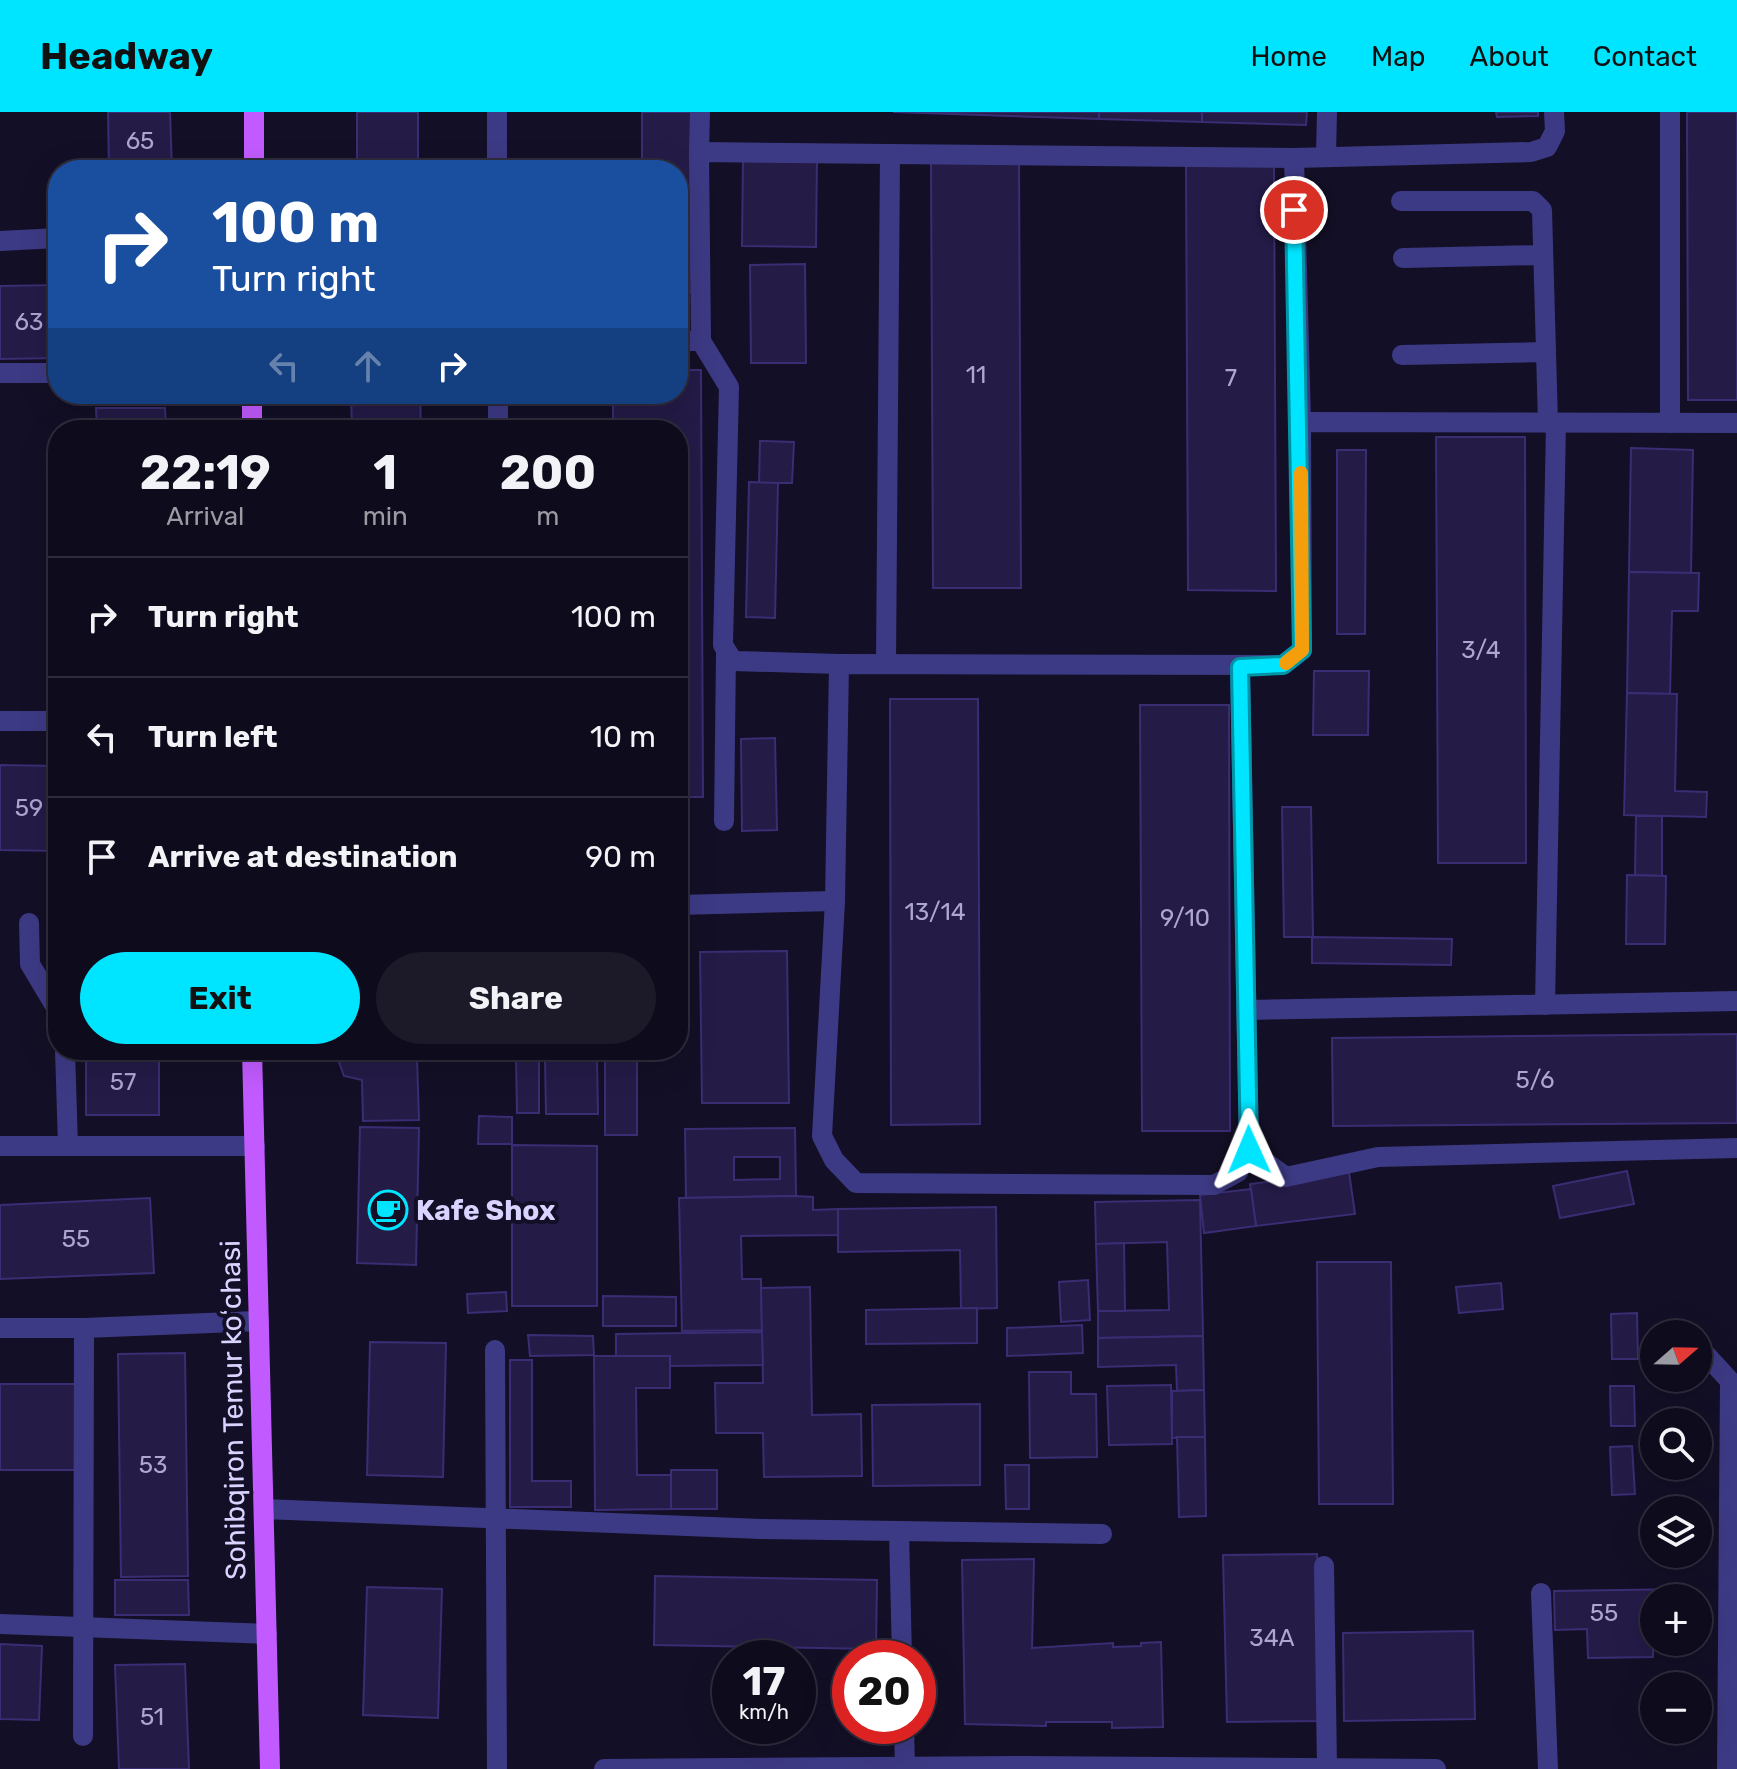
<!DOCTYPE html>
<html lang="en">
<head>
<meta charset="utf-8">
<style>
  :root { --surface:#0e0b1c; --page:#1c1929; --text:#f1f3f6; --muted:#9b9ba3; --line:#2e2b3b; --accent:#00e5ff }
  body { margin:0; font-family:Rubik,sans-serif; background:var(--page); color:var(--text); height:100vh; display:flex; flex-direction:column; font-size:30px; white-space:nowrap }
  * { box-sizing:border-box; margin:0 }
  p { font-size:26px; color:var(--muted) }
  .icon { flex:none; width:44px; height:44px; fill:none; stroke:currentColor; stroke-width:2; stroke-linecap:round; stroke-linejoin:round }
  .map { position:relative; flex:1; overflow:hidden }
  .panel { position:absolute; left:48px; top:308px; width:640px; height:640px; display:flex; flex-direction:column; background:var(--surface); border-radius:32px; box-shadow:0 8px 32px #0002,0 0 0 2px var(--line) }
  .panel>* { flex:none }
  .guide { position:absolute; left:48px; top:48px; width:640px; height:244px; border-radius:32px; box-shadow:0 8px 32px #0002,0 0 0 2px var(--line); background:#1a4fa0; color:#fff; overflow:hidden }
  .needle { width:52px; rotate:70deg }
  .tools { position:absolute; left:1640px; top:1208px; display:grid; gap:16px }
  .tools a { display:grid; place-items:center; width:72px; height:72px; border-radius:50%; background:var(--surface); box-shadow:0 8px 32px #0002,0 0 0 2px var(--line); font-size:40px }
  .speed { position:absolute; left:712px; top:1528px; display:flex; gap:16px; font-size:40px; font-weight:700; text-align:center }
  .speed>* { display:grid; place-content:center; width:104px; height:104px; border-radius:50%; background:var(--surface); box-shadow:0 8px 32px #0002,0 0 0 2px var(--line); line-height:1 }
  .speed small { font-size:20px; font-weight:400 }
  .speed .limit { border:12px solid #d22; background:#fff; color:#111 }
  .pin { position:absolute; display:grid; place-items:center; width:68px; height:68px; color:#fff; margin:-34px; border:4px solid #fff; border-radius:50%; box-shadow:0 2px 8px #0007 }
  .me { position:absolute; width:88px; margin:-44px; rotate:359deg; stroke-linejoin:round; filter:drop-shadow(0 0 6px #0008) }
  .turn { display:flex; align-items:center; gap:28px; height:168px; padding:0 32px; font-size:36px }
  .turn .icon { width:104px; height:104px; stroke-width:2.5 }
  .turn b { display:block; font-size:56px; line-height:68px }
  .lanes { display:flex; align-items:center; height:76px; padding:0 32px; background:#0003; justify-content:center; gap:40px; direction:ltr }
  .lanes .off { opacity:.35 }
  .eta { display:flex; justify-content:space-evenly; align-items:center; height:136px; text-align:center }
  .eta b { font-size:48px; font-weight:700; line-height:56px }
  .cta { display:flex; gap:16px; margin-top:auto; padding:16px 32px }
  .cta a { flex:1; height:92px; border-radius:48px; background:var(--accent); color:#111; font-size:32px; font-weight:700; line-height:92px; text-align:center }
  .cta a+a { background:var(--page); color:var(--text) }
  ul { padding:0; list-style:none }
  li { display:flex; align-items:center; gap:24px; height:120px; padding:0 32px; border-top:2px solid var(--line) }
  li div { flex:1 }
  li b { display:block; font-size:30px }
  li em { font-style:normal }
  header { display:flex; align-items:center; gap:48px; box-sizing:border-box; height:112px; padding:0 40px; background:var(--accent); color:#111 }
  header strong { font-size:38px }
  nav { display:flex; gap:44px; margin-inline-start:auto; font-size:28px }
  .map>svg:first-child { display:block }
</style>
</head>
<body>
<header>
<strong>Headway</strong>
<nav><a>Home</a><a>Map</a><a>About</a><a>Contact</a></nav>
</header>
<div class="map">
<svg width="1737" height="1657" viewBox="0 0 1737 1657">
  <rect width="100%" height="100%" fill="#130f26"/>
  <g fill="#241b47" stroke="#3b2d73" stroke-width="2" fill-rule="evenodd">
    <polygon points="108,0 170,0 172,58 109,58"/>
    <rect x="357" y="0" width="61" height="58"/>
    <polygon points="642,0 692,0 691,155 678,155 678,58 642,58"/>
    <polygon points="893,0 1099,0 1099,7"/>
    <polygon points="1099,0 1202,0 1202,10 1099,7"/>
    <polygon points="1202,0 1307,0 1306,13 1202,10"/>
    <polygon points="1496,0 1538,0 1538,4 1497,5"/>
    <polygon points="1687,0 1737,0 1737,288 1688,288"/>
    <polygon points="743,43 817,43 816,135 742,134"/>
    <polygon points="931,50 1019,50 1021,476 933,476"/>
    <polygon points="1186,53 1274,53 1276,479 1188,478"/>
    <polygon points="805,152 806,251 751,251 750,153"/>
    <polygon points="678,155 691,155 692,180 678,179"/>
    <polygon points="58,173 58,246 0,247 0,174"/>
    <polygon points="678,258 701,258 703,685 678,685 678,318 613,318 613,282 678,282"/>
    <polygon points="351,282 420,282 421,318 352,318"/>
    <polygon points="96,296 165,296 166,318 97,318"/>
    <polygon points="1436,325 1525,325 1526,751 1438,751"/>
    <polygon points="760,329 794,330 792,371 759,371"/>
    <polygon points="1631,336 1693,338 1691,461 1629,460"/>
    <polygon points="1337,338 1366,338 1365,522 1337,522"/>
    <polygon points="749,370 778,371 775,506 746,505"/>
    <polygon points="1629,460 1699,461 1698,499 1672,499 1670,582 1627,581"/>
    <polygon points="1314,559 1369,559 1368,623 1313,623"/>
    <polygon points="1627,581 1677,582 1675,679 1707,680 1706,705 1624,703"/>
    <polygon points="890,587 978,587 980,1012 891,1013"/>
    <polygon points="1140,593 1229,593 1230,1019 1142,1019"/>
    <polygon points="775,626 777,718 742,719 741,627"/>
    <polygon points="0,653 58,654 58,739 0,738"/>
    <polygon points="1282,695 1311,695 1313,825 1284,825"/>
    <polygon points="1636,704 1662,704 1662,764 1635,763"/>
    <polygon points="1627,763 1666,764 1665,832 1626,832"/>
    <polygon points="1312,825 1452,827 1451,853 1312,851"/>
    <polygon points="787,839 789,991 702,991 700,840"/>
    <polygon points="1737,922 1737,1011 1333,1014 1332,926"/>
    <rect x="86" y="938" width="73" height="65"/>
    <polygon points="405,938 463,938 463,942 405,941"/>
    <rect x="605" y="938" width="32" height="85"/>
    <polygon points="335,939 417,946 419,1008 363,1009 362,968 344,964"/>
    <polygon points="516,946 539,946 539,1001 517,1001"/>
    <polygon points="597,947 598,1002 546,1002 545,948"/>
    <polygon points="479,1004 512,1005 512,1032 478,1032"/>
    <polygon points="360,1015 419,1016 416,1153 357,1151"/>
    <path d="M795,1016L796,1084L686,1086L685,1017ZM734,1045H780V1067L734,1068Z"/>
    <polygon points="512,1033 597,1034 597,1194 512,1194"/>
    <polygon points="1627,1059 1634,1092 1560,1106 1553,1074"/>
    <polygon points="1349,1060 1355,1102 1256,1114 1250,1072"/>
    <polygon points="1251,1077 1256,1114 1204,1121 1200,1083"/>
    <polygon points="796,1084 813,1085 813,1098 838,1097 838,1123 741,1124 742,1167 761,1167 762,1218 682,1219 679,1086"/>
    <polygon points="150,1086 154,1161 0,1167 0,1093"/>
    <polygon points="1200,1088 1203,1224 1098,1226 1098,1199 1169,1198 1167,1130 1096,1132 1095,1090"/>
    <polygon points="996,1095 997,1196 961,1197 960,1138 838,1140 838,1097"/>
    <polygon points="1124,1131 1125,1199 1098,1199 1096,1132"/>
    <polygon points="1317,1150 1391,1150 1393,1392 1319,1392"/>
    <polygon points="1088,1168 1090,1208 1061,1210 1059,1170"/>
    <polygon points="1501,1171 1503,1197 1459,1201 1456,1175"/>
    <polygon points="810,1175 812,1303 861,1302 862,1364 764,1365 763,1321 716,1321 715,1271 763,1271 761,1176"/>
    <polygon points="506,1180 507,1199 468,1201 467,1182"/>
    <polygon points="603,1184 676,1185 676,1214 603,1214"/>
    <polygon points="977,1196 977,1231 866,1232 866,1198"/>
    <polygon points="1637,1201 1638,1247 1612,1247 1611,1202"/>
    <polygon points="1082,1213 1083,1241 1007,1244 1007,1216"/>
    <polygon points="762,1220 763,1253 670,1254 670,1244 616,1244 616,1222"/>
    <polygon points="528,1223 593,1224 594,1243 530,1244"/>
    <polygon points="1203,1224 1204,1278 1177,1279 1176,1253 1098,1255 1098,1226"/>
    <polygon points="370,1230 446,1231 443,1365 367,1363"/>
    <polygon points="185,1241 188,1464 121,1465 118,1242"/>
    <polygon points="594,1244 670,1244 670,1276 636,1276 637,1363 671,1363 671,1397 595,1398"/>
    <polygon points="510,1248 532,1248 532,1369 571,1369 571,1395 510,1395"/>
    <polygon points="1029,1260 1071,1260 1071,1282 1096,1282 1097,1345 1030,1346"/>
    <polygon points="0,1272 76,1272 77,1358 0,1358"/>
    <polygon points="1171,1273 1172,1332 1109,1333 1107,1274"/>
    <polygon points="1610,1274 1634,1274 1635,1314 1611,1314"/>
    <polygon points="1204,1278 1205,1325 1172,1326 1172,1279"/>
    <polygon points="980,1292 980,1373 873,1374 872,1293"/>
    <polygon points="1177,1325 1205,1325 1206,1404 1179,1405"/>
    <polygon points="1632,1334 1635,1382 1612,1383 1610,1335"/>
    <polygon points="1005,1353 1029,1353 1029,1397 1006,1397"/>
    <rect x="671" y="1358" width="46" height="39"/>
    <polygon points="1317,1442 1321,1609 1227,1610 1223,1443"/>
    <polygon points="1034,1447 1032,1536 1113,1531 1113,1535 1141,1534 1141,1531 1161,1530 1163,1615 1112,1616 1112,1610 1046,1610 1046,1614 965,1612 962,1448"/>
    <polygon points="655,1464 877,1468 876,1537 654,1533"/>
    <polygon points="115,1468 188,1468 189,1503 115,1503"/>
    <polygon points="367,1475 442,1477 438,1606 363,1603"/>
    <polygon points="1686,1477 1686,1486 1654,1486 1653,1545 1588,1546 1587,1517 1555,1518 1554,1479"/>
    <polygon points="1473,1519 1475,1607 1344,1609 1343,1521"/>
    <polygon points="0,1532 42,1534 39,1608 0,1607"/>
    <polygon points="185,1552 189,1657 119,1657 115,1553"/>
  </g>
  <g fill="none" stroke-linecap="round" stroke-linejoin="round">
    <g stroke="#3d3a85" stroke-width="20">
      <polyline points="699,40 700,0"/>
      <polyline points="1326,43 1327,0"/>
      <polyline points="1294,46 1301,310"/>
      <polyline points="497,58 497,0"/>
      <polyline points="1401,89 1533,89 1542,98 1548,311"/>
      <polyline points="0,129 58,126"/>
      <polyline points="1403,146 1543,143"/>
      <polyline points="678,229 701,229"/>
      <polyline points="1402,243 1546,240"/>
      <polyline points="0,261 58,261"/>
      <polyline points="498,282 498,318"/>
      <polyline points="1670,311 1670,0"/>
      <polyline points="839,552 733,549 723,533 729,275 701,229 699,40 1294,46 1531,40 1547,35 1555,19 1554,0"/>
      <polyline points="886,552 890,42"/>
      <polyline points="0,609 58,609"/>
      <polyline points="724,709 726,542"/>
      <polyline points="835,789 822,1024 834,1048 856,1071 1214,1073 1238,1060 1249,1038 1240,555"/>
      <polyline points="678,793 835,789 839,552 1283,553 1302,538 1301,310 1737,311"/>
      <polyline points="29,811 30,852 58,899"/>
      <polyline points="1545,893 1556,311"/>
      <polyline points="1247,898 1737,889"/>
      <polyline points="65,938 68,1034"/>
      <polyline points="0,1034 255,1034"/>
      <polyline points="1249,1038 1286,1065 1378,1045 1737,1036"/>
      <polyline points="0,1216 84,1216 259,1209"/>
      <polyline points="1698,1234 1730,1269 1727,1657"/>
      <polyline points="495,1238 497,1657"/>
      <polyline points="264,1397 761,1417 1102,1422"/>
      <polyline points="899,1419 902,1546"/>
      <polyline points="1324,1454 1327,1656"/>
      <polyline points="1541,1481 1548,1657"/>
      <polyline points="0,1512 267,1522"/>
      <polyline points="904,1614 905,1657"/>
      <polyline points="83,1624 84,1216"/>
      <polyline points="604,1657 1024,1654 1436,1657"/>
    </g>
    <g stroke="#c25bff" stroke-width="20">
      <polyline points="254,58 254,0"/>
      <polyline points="252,318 252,282"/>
      <polyline points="252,938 270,1657"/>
    </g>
  </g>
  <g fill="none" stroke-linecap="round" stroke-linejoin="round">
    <g stroke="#0095a6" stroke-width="20">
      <polyline id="route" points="1249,1038 1240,555 1283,553 1302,538 1294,98"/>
    </g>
    <use href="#route" stroke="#00e5ff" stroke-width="14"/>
    <polyline stroke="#f59e0b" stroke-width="14" points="1286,551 1302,538 1301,361"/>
  </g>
  <defs>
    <g id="cafe-ring" transform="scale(2)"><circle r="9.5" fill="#130f26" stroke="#00e5ff" stroke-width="1.5"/><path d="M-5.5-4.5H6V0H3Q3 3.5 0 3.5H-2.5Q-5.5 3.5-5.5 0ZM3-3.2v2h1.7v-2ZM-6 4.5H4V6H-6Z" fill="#00e5ff"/></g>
  </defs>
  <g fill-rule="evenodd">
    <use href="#cafe-ring" x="388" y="1098"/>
  </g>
  <g text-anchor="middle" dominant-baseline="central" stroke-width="8" stroke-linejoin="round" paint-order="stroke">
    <g font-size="24" fill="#aca6d1">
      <text x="140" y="29">65</text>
      <text x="29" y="210">63</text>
      <text x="976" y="263">11</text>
      <text x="1231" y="266">7</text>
      <text x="1481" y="538">3/4</text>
      <text x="29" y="696">59</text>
      <text x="935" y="800">13/14</text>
      <text x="1185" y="806">9/10</text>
      <text x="1535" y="968">5/6</text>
      <text x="123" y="970">57</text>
      <text x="76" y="1127">55</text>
      <text x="153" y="1353">53</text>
      <text x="1604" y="1501">55</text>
      <text x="1272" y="1526">34А</text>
      <text x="152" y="1605">51</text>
    </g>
    <g font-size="28" font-weight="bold" fill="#d9d4ff" stroke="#130f26" text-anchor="start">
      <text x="416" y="1098">Kafe Shox</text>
    </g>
    <g font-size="28" fill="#d9d4ff" stroke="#130f26">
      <text transform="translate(233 1298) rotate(-91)">Sohibqiron Temur koʻchasi</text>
    </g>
  </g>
</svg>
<div class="tools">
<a><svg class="needle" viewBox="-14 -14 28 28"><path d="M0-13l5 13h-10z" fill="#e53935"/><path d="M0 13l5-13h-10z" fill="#9b9ba3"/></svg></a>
<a><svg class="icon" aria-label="search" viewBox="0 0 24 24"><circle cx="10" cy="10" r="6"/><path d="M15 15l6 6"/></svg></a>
<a><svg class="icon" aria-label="layers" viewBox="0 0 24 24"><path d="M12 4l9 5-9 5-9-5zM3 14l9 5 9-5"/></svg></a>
<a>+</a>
<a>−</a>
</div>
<div class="speed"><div>17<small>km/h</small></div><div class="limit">20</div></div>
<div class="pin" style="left:1294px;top:98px;background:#d93025"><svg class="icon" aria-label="arrive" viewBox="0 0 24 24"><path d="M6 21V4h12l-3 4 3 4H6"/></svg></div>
<svg class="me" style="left:1249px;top:1038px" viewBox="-20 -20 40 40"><path d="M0-17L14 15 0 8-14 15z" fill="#00e5ff" stroke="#fff" stroke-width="4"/></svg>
<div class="guide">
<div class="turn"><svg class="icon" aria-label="right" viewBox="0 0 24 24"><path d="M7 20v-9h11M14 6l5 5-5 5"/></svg><div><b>100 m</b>Turn right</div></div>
<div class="lanes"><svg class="icon off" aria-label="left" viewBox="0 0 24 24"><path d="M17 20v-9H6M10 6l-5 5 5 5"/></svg><svg class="icon off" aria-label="ahead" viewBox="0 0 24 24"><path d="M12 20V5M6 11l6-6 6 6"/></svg><svg class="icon" aria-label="right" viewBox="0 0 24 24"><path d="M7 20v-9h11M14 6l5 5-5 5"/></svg></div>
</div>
<section class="panel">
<div class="eta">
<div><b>22:19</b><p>Arrival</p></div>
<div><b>1</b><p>min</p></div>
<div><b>200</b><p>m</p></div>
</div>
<ul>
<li><svg class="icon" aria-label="right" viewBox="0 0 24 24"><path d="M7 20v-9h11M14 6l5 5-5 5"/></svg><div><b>Turn right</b></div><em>100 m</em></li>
<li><svg class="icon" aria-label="left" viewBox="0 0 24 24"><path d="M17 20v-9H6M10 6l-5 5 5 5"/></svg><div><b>Turn left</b></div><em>10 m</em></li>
<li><svg class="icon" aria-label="arrive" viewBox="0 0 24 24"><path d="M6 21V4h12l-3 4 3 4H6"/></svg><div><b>Arrive at destination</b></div><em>90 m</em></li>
</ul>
<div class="cta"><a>Exit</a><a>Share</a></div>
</section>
</div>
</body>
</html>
